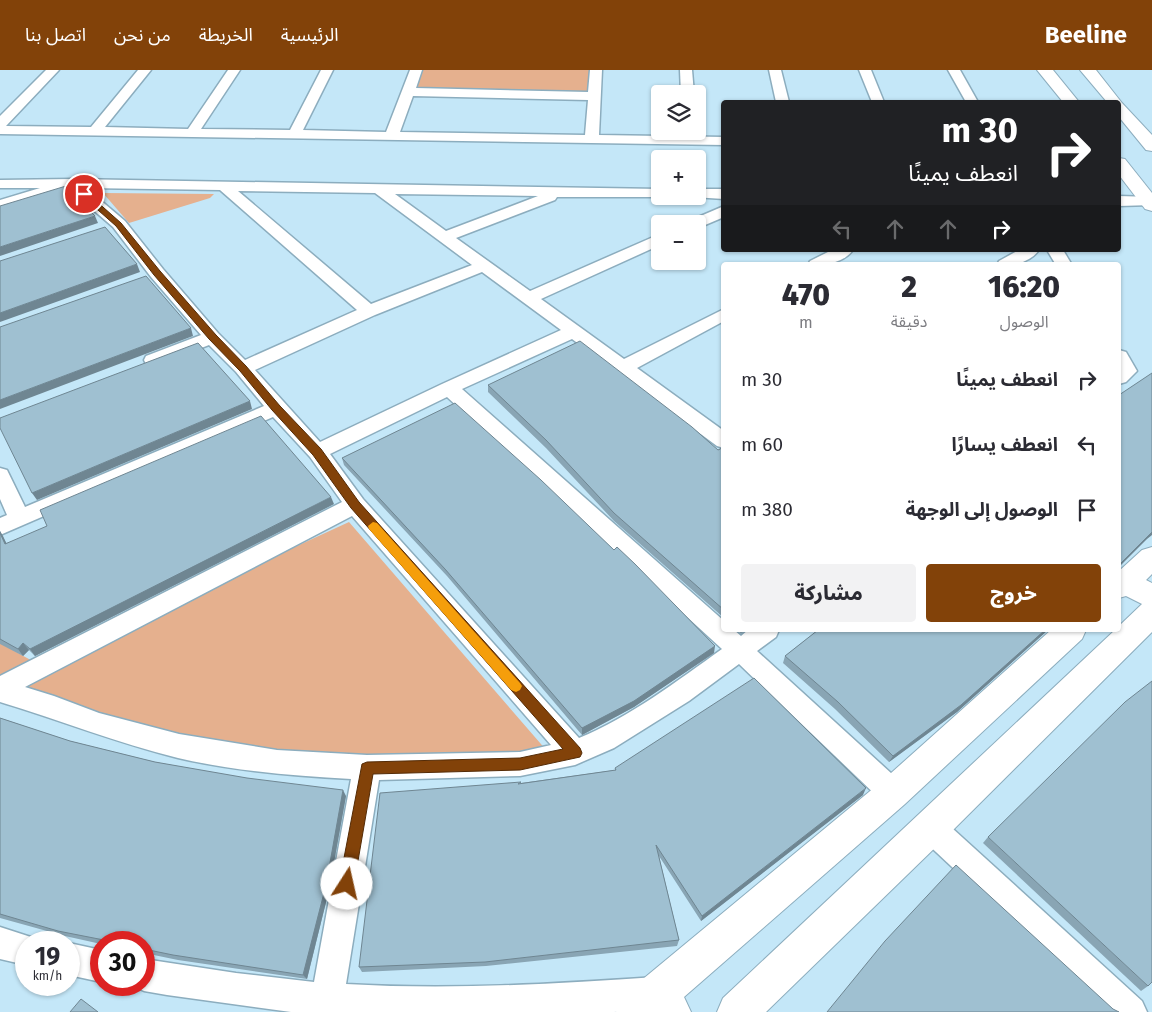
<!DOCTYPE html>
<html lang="ar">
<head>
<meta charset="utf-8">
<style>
  :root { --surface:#fff; --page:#f2f2f3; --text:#2b2b33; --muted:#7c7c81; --accent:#824209 }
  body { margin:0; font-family:"Fira Sans","Noto Sans Arabic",sans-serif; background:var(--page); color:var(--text); direction:rtl; height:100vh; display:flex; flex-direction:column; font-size:19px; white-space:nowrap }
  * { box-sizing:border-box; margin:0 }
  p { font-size:16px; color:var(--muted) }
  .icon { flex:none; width:28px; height:28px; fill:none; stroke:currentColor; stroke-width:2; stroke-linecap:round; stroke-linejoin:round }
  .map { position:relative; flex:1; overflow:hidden; direction:ltr }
  .side { position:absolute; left:721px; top:192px; width:400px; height:370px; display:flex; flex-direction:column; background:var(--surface); border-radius:5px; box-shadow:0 1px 4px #0004; direction:rtl }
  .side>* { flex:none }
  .hud { position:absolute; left:721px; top:30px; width:400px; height:152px; border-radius:5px; box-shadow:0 1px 4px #0004; direction:rtl; background:#202124; color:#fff; overflow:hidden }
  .tools { position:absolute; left:651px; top:15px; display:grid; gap:10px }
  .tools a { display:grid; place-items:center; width:55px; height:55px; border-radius:5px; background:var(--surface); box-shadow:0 1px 4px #0004; font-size:25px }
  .speed { position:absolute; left:15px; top:861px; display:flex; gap:10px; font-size:25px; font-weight:700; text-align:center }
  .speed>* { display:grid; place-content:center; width:65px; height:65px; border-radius:50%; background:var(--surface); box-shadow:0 1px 4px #0004; line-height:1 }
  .speed small { font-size:12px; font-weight:400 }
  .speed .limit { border:8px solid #d22; background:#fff; color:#111 }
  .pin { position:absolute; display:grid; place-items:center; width:42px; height:42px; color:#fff; margin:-21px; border:2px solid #fff; border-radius:50%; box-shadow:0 1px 5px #0007 }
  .me { position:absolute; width:55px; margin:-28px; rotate:10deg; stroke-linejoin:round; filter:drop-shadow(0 0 4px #0008) }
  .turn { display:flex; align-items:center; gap:18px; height:105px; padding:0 20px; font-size:22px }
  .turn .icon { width:65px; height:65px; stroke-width:2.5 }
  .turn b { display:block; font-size:35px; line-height:42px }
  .lanes { display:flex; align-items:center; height:48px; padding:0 20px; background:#0003; justify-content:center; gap:25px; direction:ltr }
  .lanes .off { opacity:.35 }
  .eta { display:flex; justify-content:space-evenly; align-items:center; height:85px; text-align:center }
  .eta b { font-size:30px; font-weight:800; line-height:35px }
  .primary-button { display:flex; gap:10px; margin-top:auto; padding:10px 20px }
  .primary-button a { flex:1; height:58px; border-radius:5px; background:var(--accent); color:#fff; font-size:20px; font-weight:800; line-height:58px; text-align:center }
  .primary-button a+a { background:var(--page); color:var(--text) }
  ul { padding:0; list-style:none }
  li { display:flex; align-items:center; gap:15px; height:65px; padding:0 20px }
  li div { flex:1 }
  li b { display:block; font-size:19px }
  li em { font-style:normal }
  header { display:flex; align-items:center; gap:30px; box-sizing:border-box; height:70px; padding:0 25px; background:var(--accent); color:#fff }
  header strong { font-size:24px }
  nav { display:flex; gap:28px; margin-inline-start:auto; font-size:18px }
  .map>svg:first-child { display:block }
</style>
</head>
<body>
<header>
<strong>Beeline</strong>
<nav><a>الرئيسية</a><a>الخريطة</a><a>من نحن</a><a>اتصل بنا</a></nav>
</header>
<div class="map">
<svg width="1152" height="942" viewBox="0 0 1152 942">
  <rect width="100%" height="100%" fill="#c4e7f8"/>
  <g fill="#e5b08e">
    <polygon points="416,0 596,0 593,26 408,22"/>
    <polygon points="103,123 214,124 210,128 129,153"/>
    <polygon points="349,452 547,681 535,693 235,686 15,624 66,594 86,573"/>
    <polygon points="0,573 36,593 0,626"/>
  </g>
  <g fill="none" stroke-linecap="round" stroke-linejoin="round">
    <g stroke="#8cadbe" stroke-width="3">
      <g id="street">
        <path d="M46,0H59L6,56L91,57L138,0H151L105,57L188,59L228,0H240L201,59L290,60L321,0H333L303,60L386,62L410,0H422L416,18L588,22L590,0H602L599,65L724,67V75L0,64V46ZM413,26L588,30L585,65L400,62Z"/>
        <polygon points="680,0 692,0 694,24 681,24"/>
        <polygon points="769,0 781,0 789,32 776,32"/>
        <polygon points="859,0 871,0 884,32 872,32"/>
        <polygon points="948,0 960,0 978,32 966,32"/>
        <path d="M72,109L660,119V126L665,127H557L555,130L456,168L530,221L660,164V175L541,229L624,289L724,239V251L637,298L724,361V378L717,376L572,269L462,319L724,551V560H734L741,566L748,560H779L776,567L757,581L903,714L907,723L903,732L893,736L883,732L739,594L689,631L614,678L575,695L520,706L379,710L346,914C449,920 553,914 656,907L667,912L672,923L667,934L656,939L614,942H291L167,925L144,921L133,916L144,915V889L236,903L314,912L351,709C293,706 234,701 178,688C117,673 60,650 0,632V606L342,432L310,387L273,347L0,465V448L7,445L0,429V398L7,400L25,437L264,336L236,302L209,275L160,294L153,296L146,294L144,290L146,286L201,265L151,207L113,157L69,119L0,140V130L40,118H0V110ZM86,118L220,120L357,240L245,290L218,263L163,199L125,151ZM238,121L375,123L472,195L371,234ZM395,124L538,126L446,161ZM482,202L561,260L442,314L320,372L255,300L375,245ZM447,327L722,579C677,611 630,647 579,668L363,429L330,384ZM352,446L551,675L520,682L367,685L277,680L179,664L99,643L54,626L25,617Z"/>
        <polygon points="698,119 724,119 724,129 693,127 698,126"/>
        <polygon points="1119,126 1152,127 1152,135 1119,136"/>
        <polygon points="724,136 724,147 698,158 698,154 687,154 689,151"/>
        <path d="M832,180H853C843,194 823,195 808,195L810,191Z"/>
        <path d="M1019,180H1039C1029,194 1012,195 997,195L999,191Z"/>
        <polygon points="1047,180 1063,180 1072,195 1056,195"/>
        <polygon points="1119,280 1126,282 1137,301 1126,312 1119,314"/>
        <polygon points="931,744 941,748 1142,931 1147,942 1107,942 921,768 917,758 921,748"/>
        <polygon points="0,857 37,869 38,872 26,872 26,895 0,889"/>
        <polygon points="69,873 101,880 101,912 69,905"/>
      </g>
    </g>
    <g stroke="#8cadbe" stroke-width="2">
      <g id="secondary">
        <polygon points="1037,0 1053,0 1079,32 1063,32"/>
        <polygon points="1080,0 1096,0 1122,33 1152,65 1152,81 1146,80 1119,47 1119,32 1107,32"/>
        <polygon points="1119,88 1125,89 1152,123 1152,141 1145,139 1119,105"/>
        <polygon points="1152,477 1152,504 1146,510 1152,513 1152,562 943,770 766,942 717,942 723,928 1115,560 1119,560 1119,556 1142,534 1126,526 1119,528 1119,501 1142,480"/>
        <polygon points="1051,560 1086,560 1082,569 905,734 684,927 691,942 616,942 622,928 643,909 881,712"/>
      </g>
    </g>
    <use href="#street" fill="#fff" fill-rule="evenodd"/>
    <use href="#secondary" fill="#fff" fill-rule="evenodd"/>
  </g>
  <g fill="#89a5b4">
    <polygon points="488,315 718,380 724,377 724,548 614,451 546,378 488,322"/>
    <polygon points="342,388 614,480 714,583 634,637 582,665 447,506 344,395"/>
    <polygon points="334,434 35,586 29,580 23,586 0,574 0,461 6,473"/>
    <polygon points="737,560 746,560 741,564"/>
    <polygon points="818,560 1048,560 957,642 889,692 835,639 783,593 785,586"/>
    <polygon points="0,648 70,671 155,692 346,726 329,820 307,909 178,890 144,883 144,872 101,872 101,874 65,866 0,848"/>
    <polygon points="615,698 863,725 701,851 659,786 679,870 677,876 486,896 362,902 359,897 521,712 521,713 615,700"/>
    <polygon points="988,767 1148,916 1141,921 983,773"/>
  </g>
  <g fill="#6f8692">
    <polygon points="95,146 98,153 0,186 0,177"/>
    <polygon points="137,194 140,202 0,252 0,243"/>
    <polygon points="191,258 193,266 0,339 0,330"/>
    <polygon points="250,331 252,339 37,430 32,423"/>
    <polygon points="331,427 334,434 35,586 30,579"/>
    <polygon points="0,461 3,466 10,481 5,474 0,463"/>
    <polygon points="1152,462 1152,465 1147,469 1119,497 1119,495"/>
    <polygon points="1045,560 1048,560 957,642 889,692 893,686"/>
    <polygon points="23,573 29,580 23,586 18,579"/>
    <polygon points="715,576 714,583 634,637 582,665 582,658"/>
    <polygon points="866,718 863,725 701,851 702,846"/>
    <polygon points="343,720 346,726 329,820 307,909 303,905"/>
  </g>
  <g fill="#9fc0d1" stroke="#6f8692">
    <polygon points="66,116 95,146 0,177 0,136"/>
    <polygon points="105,157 137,194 0,243 0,191"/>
    <polygon points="146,206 191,258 0,330 0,257"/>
    <polygon points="580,271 692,357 718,380 724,377 724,540 614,443 546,370 488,315"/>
    <polygon points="198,273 250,331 32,423 0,358 0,348"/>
    <polygon points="1152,303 1152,462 1119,495 1119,335 1121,334 1119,333 1119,325"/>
    <polygon points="455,333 541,410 614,480 617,477 635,494 715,576 634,631 582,658 445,499 342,388"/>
    <polygon points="261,346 331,427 30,579 23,573 18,579 0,569 0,463 5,474 47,456 40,440"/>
    <polygon points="818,560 1045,560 961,635 893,686 838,632 785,586"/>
    <polygon points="754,608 866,718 702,846 656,775 679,870 485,892 359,897 380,723 521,712 518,714 616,700 615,698"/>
    <polygon points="1152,611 1152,912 1148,916 988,767 1125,632"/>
    <polygon points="0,648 70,671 155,692 247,708 343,720 326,815 303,905 173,885 144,879 144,872 114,872 58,861 0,844"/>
    <polygon points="956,795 1113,939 1119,942 827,942 885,871"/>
    <polygon points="81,929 98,942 70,942"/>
  </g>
  <polygon fill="#824209" stroke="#542b06" points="81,122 86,122 121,153 160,201 216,265 246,296 280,336 321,379 359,432 580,678 582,683 580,687 520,700 373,704 354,814 352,819 347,821 342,819 339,814 362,694 367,692 520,688 563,679 351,438 313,385 272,340 240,301 209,269 154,205 116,156 81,125"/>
  <polygon fill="#f59e0b" points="373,452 377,453 520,613 522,616 520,620 516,622 511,620 369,459 368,456"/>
</svg>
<div class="tools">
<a><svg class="icon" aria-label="layers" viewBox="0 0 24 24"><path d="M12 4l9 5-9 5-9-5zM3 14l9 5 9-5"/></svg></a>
<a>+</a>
<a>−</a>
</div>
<div class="speed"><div>19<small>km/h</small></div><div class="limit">30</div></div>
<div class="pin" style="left:84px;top:124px;background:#d93025"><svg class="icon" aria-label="arrive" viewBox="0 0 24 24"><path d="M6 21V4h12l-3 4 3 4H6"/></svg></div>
<svg class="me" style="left:347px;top:814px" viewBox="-20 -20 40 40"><circle r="19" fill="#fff"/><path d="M0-13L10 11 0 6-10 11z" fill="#824209"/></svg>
<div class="hud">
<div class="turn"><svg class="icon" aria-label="right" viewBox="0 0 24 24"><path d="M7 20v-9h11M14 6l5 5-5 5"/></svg><div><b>30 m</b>انعطف يمينًا</div></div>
<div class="lanes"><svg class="icon off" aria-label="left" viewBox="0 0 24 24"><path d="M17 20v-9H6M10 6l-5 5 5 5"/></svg><svg class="icon off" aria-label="ahead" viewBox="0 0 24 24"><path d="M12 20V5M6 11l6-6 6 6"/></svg><svg class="icon off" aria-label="ahead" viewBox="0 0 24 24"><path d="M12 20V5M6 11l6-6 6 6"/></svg><svg class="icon" aria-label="right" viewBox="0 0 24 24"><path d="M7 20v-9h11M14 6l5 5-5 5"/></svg></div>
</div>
<section class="side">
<div class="eta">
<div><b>16:20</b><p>الوصول</p></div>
<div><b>2</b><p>دقيقة</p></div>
<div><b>470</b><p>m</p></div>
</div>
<ul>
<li><svg class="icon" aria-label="right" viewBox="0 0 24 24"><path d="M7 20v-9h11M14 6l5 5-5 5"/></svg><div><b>انعطف يمينًا</b></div><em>30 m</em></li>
<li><svg class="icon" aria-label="left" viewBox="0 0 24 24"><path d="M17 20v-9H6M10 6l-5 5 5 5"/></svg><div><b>انعطف يسارًا</b></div><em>60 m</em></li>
<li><svg class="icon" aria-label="arrive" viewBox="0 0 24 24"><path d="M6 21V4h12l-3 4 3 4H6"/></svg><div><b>الوصول إلى الوجهة</b></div><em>380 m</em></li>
</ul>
<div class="primary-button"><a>خروج</a><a>مشاركة</a></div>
</section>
</div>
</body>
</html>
